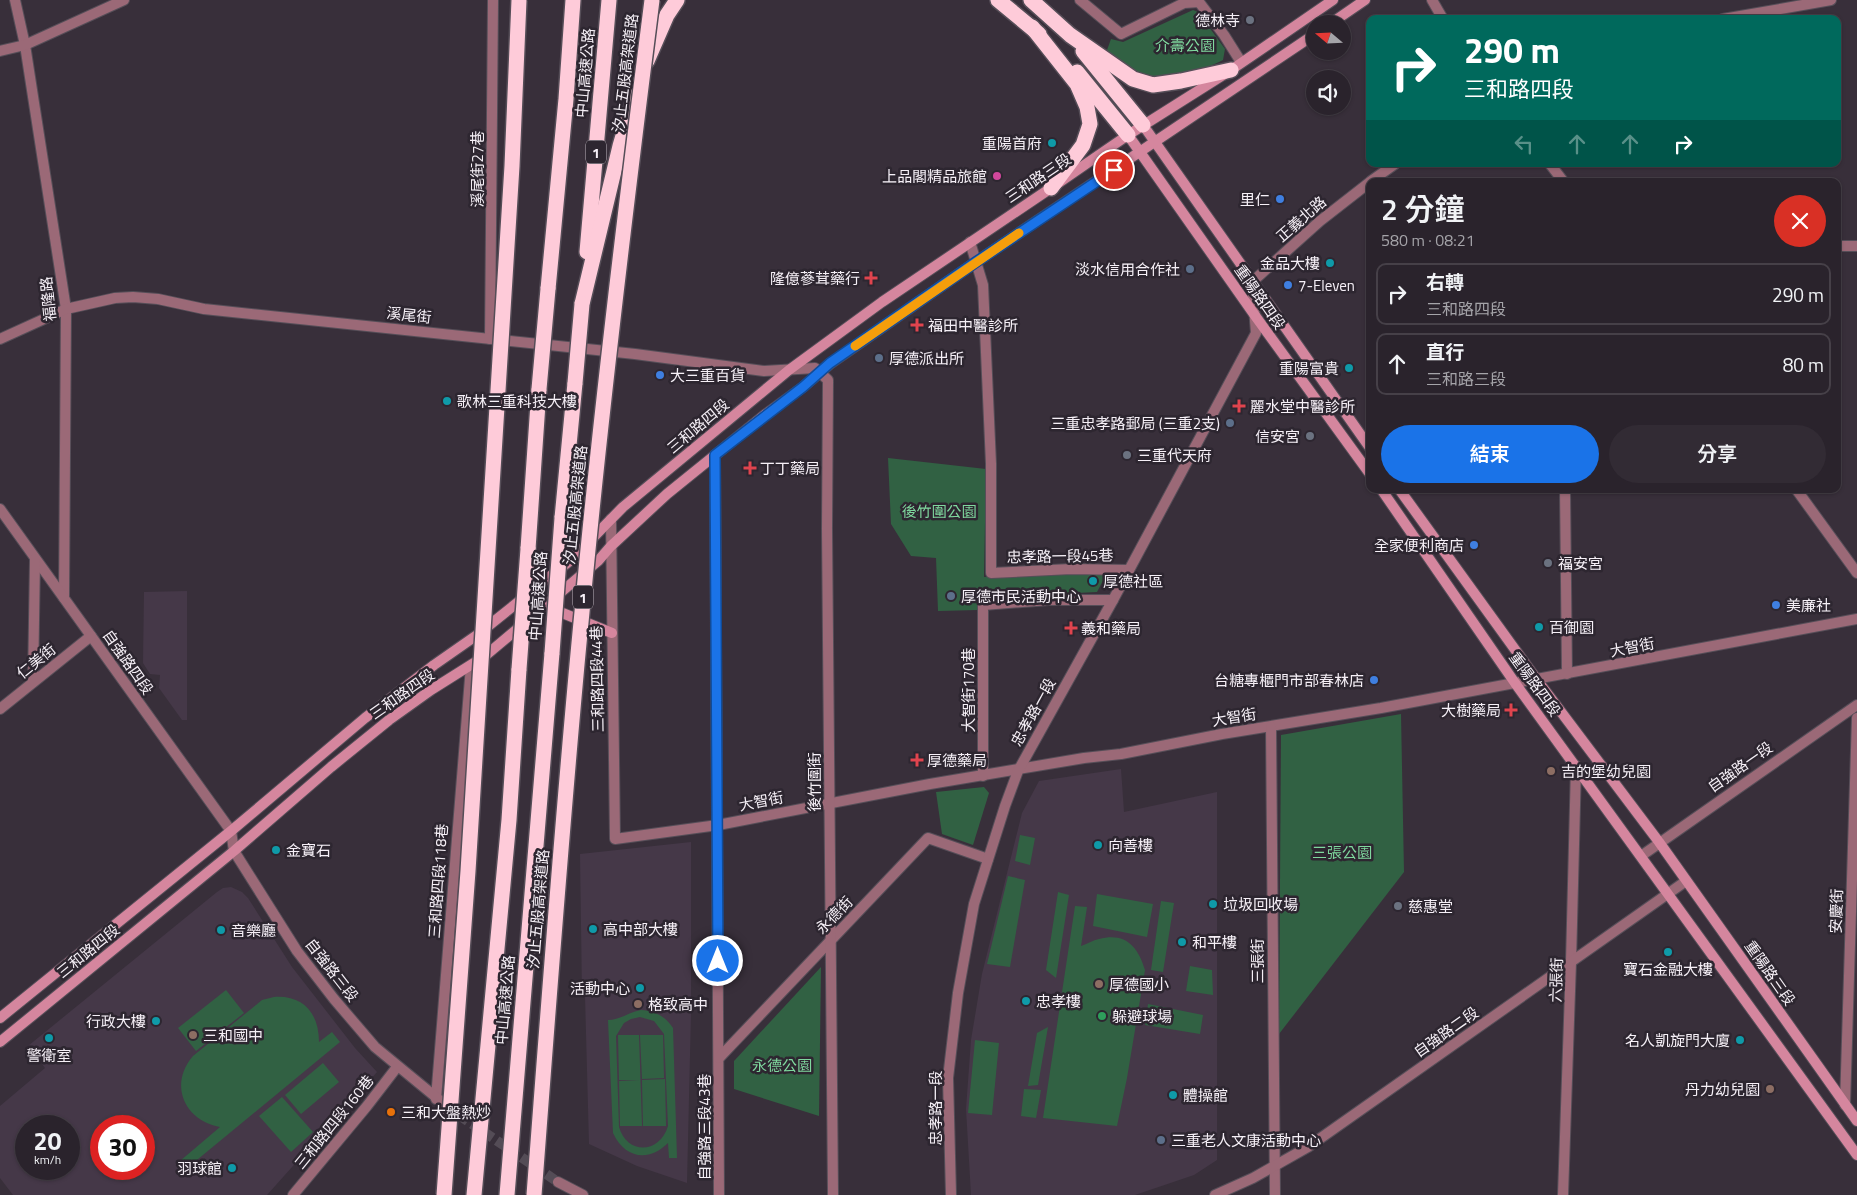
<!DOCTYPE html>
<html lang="zh-TW">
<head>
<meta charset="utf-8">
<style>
  :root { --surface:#2a232c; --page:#322b34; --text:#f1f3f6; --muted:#a5a4a9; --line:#464048; --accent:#1a73e8 }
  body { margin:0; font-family:"Titillium Web","Noto Sans TC",sans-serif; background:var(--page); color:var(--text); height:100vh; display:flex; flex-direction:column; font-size:19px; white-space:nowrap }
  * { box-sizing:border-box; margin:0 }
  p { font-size:16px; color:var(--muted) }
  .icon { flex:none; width:28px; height:28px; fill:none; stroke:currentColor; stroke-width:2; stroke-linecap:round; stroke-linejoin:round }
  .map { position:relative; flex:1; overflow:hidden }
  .panel { position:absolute; left:1366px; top:178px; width:475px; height:315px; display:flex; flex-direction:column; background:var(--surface); border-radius:10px; box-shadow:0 1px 4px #0004,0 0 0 1px var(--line) }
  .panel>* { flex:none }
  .guide { position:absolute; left:1366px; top:15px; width:475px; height:152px; border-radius:10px; box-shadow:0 1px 4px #0004,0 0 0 1px var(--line); background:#00695c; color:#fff; overflow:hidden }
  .needle { width:32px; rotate:289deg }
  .tools { position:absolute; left:1306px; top:15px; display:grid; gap:10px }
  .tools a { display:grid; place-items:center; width:45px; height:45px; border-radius:50%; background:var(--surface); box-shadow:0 1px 4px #0004,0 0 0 1px var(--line); font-size:25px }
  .speed { position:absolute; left:15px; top:1115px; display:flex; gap:10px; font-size:25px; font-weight:700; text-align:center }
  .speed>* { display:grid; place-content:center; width:65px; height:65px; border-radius:50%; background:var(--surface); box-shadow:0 1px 4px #0004,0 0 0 1px var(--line); line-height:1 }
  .speed small { font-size:12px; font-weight:400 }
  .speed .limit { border:8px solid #d22; background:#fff; color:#111 }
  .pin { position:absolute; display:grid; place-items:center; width:42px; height:42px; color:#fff; margin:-21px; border:2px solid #fff; border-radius:50%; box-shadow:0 1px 5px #0007 }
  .me { position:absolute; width:55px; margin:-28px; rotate:0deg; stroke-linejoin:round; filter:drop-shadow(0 0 4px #0008) }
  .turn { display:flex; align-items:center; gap:18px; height:105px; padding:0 15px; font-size:22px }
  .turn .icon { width:65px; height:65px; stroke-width:2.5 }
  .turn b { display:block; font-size:35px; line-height:42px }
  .lanes { display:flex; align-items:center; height:48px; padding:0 15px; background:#0003; justify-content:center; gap:25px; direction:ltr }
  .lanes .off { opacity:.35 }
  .round { display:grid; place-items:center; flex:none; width:52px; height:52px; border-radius:26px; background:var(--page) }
  .summary { display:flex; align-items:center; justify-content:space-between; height:85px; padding:0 15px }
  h1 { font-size:30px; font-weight:600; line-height:38px }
  .action { display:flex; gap:10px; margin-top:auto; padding:10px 15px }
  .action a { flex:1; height:58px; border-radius:30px; background:var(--accent); color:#fff; font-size:20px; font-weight:600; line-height:58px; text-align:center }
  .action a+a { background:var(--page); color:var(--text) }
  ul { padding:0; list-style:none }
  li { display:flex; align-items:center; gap:15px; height:62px; margin:0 10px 8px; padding:0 5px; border:2px solid var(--line); border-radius:10px }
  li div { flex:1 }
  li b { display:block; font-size:19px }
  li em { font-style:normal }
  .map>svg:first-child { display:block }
</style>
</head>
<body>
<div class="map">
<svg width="1857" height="1195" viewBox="0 0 1857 1195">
  <rect width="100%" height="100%" fill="#382f3a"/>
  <g fill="#453848" fill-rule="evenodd">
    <polygon points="187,591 187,720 182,720 159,688 160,675 150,674 143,663 144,592"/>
    <polygon points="1121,769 1124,812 1217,792 1217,1160 1194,1175 1135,1195 971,1195 966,1109 971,1040 982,974 1022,813 1039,781"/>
    <polygon points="691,842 691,1013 687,1183 637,1166 589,1144 585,996 582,995 580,854"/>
    <path d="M231,887L242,892L248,898L292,967L355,1048L377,1072L267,1195H13L0,1178V1106L45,1068L28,1046L217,892L223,888ZM26,1126H69V1169H26ZM101,1126H144V1169H101Z"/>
  </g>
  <g fill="#316143" fill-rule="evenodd">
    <path d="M1193,10L1198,12L1225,49L1223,60C1211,66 1200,70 1186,73C1149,83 1133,77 1107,50L1111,39L1123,42Z"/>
    <polygon points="888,458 986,469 984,577 1108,571 1097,592 979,598 978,610 938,611 936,558 911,556 891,524"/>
    <polygon points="1401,714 1404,872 1279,1034 1281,735"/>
    <polygon points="984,787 989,793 973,845 942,834 936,792"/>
    <polygon points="1020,835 1035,838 1030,865 1015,861"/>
    <polygon points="1008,876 1025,880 1010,967 987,964"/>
    <polygon points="1058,892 1069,895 1056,978 1046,970"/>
    <polygon points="1097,894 1153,904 1147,937 1093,926"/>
    <polygon points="1161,901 1174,903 1163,972 1151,970"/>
    <path d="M1075,906L1087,907L1081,946C1087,944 1093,940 1099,939C1125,932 1138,946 1145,970L1127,1078L1117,1126L1043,1118Z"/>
    <polygon points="1190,966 1212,970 1213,995 1186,991"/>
    <polygon points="821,967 819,1116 734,1089 734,1061"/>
    <polygon points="226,990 244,1013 196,1051 178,1028"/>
    <path d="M274,997C303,995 319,1013 319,1042L332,1032L340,1042L186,1169L180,1161L220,1127C185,1121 168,1085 193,1056L256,1005L262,1000Z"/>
    <polygon points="1148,1004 1203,1015 1200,1034 1145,1025"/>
    <path d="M641,1010C655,1011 665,1016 673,1028L677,1158H669L668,1143C649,1162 625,1159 613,1133L608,1020C620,1020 629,1012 641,1010ZM640,1017L654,1021L664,1034L668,1126C660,1154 627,1155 619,1127L616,1036L624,1023L631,1019Z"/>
    <polygon points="1048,1027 1038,1085 1028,1086 1037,1033"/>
    <polygon points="618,1035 639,1035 642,1126 620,1126 619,1081 639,1080 619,1080"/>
    <polygon points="640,1035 663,1035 664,1078 642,1079"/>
    <polygon points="975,1040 999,1043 992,1115 968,1113"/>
    <polygon points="323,1063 339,1082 301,1114 285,1095"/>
    <polygon points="665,1079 666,1126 643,1126 642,1080"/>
    <polygon points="1024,1089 1041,1090 1036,1118 1021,1116"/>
    <polygon points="282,1097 313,1132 291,1152 259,1116"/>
  </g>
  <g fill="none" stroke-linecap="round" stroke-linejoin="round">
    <polyline stroke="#544c56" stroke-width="10" stroke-dasharray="10 5" stroke-linecap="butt" points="447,1107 558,1182"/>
    <g stroke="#564e58" stroke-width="12">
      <g id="minor">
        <polyline points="15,0 25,45 66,309 64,598"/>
        <polyline points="1080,0 1121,34 1184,3 1199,2 1224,35 1241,62"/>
        <polyline points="0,51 25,45 124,0"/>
        <polyline points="1550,164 1563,181"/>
        <polyline points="970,242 983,285 991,464 991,573 1071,569 1129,570"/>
        <polyline points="1838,246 1857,246"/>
        <polyline points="490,339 493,0"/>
        <polyline points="715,455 719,1195"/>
        <polyline points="1565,489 1567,674"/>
        <polyline points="1796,489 1857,573"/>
        <polyline points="0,509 231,831"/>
        <polyline points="611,519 615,839 718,825 930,784 1084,758 1121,754 1222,734 1381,708 1857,619"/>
        <polyline points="33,682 35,559"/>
        <polyline points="0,709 91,636"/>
        <polyline points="1271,727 1275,1195"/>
        <polyline points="983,776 983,605 1049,600 1113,600"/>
        <polyline points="719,1058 928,838 988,859"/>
        <polyline points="436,1099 471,666"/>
        <polyline points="1845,1105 1857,718"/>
        <polyline points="293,1195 367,1106 397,1067"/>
        <polyline points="1563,1195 1571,962 1576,766"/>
      </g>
    </g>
    <g stroke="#564e58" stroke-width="12">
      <g id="tertiary">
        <polyline points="1432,0 1443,19"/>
        <polyline points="1723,19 1831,0"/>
        <polyline points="1371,181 1395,164"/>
        <polyline points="0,339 66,309 115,298 133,297 158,299 204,309 635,354 764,371 815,368 828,380 827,529 833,1195"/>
        <polyline points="231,831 234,851 297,951 334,999 375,1047 443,1103"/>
        <polyline points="1641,856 1857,705"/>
        <polyline points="558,1182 583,1195"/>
        <polyline points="951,1195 948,1078 958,993 974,904 1005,806 1018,771 1113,600 1256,333 1252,282 1320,221 1370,182"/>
        <polyline points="1215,1195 1253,1178 1308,1147 1686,881"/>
      </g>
    </g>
    <g stroke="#564e58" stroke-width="12">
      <g id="secondary">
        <polyline points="1330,24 1365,0"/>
        <polyline points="1143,125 1370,448"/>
        <polyline points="1128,135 1256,317 1370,474"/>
        <polyline points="1381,489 1515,683 1857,1155"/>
        <polyline points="1399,489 1537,680 1659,842 1857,1121"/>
        <polyline points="550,608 612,633"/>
        <polyline points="0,1018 231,831 365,718 434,665 477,635 572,559 623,507 789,370 882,302 1051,188 1128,135 1231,70 1333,0"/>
        <polyline points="0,1042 234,851 331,767 389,720 431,690 485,656 598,561 611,546 667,494 766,414 803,387 831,363 976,262 1315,34"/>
      </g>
    </g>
    <g stroke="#564e58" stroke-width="18">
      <g id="motorway">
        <polyline points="998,0 1039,34"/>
        <polyline points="1031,0 1070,35 1133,79 1153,85 1181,81 1231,70"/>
        <polyline points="1032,27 1077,84 1087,107 1090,124 1083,145 1051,188"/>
        <polyline points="1083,51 1143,125"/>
        <polyline points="647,61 667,15 677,0"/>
        <polyline points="1077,72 1128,135"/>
        <polyline points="587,252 609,0"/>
        <polyline points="548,289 566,99 573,0"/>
        <polyline points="582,304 620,146 636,92"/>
        <polyline points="562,518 575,383"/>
        <polyline points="528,549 539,389"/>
        <polyline points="474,1195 509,820 519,669"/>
        <polyline points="507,1195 552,653"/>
      </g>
    </g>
    <use href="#minor" stroke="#9b6977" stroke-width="10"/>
    <use href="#tertiary" stroke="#9b6977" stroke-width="10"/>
    <use href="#secondary" stroke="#d5869e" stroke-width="10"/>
    <use href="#motorway" stroke="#fecbd9" stroke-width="15"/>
    <g stroke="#564e58" stroke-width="18" stroke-linecap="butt">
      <g id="motorway-bridge">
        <polyline points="575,383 582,304"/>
        <polyline points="539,389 548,289"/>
        <polyline points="552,653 562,518"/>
        <polyline points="519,669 528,549"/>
        <polyline points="444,1195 468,871 512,166 519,0"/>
        <path d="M534,1195C549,1000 563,806 582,612C601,407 626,204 652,0"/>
      </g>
    </g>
    <use href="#motorway-bridge" stroke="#fecbd9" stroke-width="15"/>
  </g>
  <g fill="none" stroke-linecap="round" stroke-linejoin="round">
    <g stroke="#114b97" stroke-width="12">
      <polyline id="route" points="718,961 715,455 803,387 830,363 976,262 1114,170"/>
    </g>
    <use href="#route" stroke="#1a73e8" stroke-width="9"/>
    <polyline stroke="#f59e0b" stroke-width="9" points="855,346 1019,233"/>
  </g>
  <g fill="#6b7280" stroke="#2d2630" stroke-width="2">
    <circle cx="1250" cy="20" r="5"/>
    <circle cx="1310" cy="436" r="5"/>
    <circle cx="1127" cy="455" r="5"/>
    <circle cx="1548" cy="563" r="5"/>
    <circle cx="1398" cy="906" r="5"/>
  </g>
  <g fill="#0f9aa8" stroke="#2d2630" stroke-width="2">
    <circle cx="1052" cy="143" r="5"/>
    <circle cx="1330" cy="263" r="5"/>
    <circle cx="1349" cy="368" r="5"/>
    <circle cx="447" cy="401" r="5"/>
    <circle cx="1093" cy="581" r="5"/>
    <circle cx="1539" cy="627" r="5"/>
    <circle cx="1098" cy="845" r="5"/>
    <circle cx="276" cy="850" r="5"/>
    <circle cx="1213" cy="904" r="5"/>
    <circle cx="593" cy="929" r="5"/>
    <circle cx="221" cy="930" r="5"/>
    <circle cx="1182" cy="942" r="5"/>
    <circle cx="1668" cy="952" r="5"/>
    <circle cx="640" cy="988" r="5"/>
    <circle cx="1026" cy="1001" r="5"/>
    <circle cx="156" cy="1021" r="5"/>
    <circle cx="49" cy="1038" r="5"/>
    <circle cx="1740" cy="1040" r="5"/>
    <circle cx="1173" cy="1095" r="5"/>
    <circle cx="232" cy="1168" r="5"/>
  </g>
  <circle fill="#d1479c" stroke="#2d2630" stroke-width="2" cx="997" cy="176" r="5"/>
  <g fill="#3f7fe0" stroke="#2d2630" stroke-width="2">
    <circle cx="1280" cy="199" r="5"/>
    <circle cx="1288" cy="285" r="5"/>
    <circle cx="660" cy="375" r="5"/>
    <circle cx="1474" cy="545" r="5"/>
    <circle cx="1776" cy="605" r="5"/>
    <circle cx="1374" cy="680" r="5"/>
  </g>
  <g fill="#5c6f8a" stroke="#2d2630" stroke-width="2">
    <circle cx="1190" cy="269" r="5"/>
    <circle cx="879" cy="358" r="5"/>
    <circle cx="1230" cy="423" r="5"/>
    <circle cx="951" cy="596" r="5"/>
    <circle cx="1161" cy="1140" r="5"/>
  </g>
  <g fill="#e0444e" stroke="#2d2630" stroke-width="2">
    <path d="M868.5 270.5h5v5h5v5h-5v5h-5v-5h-5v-5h5z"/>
    <path d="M914.5 317.5h5v5h5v5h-5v5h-5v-5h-5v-5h5z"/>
    <path d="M1236.5 398.5h5v5h5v5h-5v5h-5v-5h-5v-5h5z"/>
    <path d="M747.5 460.5h5v5h5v5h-5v5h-5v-5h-5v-5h5z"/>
    <path d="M1068.5 620.5h5v5h5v5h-5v5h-5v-5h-5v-5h5z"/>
    <path d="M1508.5 702.5h5v5h5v5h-5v5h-5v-5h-5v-5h5z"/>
    <path d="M914.5 752.5h5v5h5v5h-5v5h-5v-5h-5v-5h5z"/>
  </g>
  <g fill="#8d6e63" stroke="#2d2630" stroke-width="2">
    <circle cx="1551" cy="771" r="5"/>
    <circle cx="1099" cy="984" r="5"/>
    <circle cx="638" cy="1004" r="5"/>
    <circle cx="193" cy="1035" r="5"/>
    <circle cx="1770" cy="1089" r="5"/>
  </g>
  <circle fill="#2e9e5b" stroke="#2d2630" stroke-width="2" cx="1102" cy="1016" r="5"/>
  <circle fill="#e8710a" stroke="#2d2630" stroke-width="2" cx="391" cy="1112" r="5"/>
  <g text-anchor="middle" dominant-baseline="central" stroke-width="5" stroke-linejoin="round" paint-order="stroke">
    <g fill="#2d2630" stroke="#bab3bb" stroke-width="1">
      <rect x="586" y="140.5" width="20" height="23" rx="4"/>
      <rect x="573" y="585.5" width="20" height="23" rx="4"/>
    </g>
    <g font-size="14" font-weight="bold" fill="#f6f0f7">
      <text x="596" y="152">1</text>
      <text x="583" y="597">1</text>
    </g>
    <g font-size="15" fill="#f6f0f7" stroke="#2d2630" text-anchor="start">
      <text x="1240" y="20" text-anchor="end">德林寺</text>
      <text x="1042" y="143" text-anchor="end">重陽首府</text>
      <text x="987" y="176" text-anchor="end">上品閣精品旅館</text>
      <text x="1270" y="199" text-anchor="end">里仁</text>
      <text x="1320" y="263" text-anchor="end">金品大樓</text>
      <text x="1180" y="269" text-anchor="end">淡水信用合作社</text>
      <text x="860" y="278" text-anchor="end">隆億蔘茸藥行</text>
      <text x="1298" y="285">7-Eleven</text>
      <text x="928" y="325">福田中醫診所</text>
      <text x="889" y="358">厚德派出所</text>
      <text x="1339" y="368" text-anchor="end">重陽富貴</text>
      <text x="670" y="375">大三重百貨</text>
      <text x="457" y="401">歌林三重科技大樓</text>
      <text x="1250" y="406">麗水堂中醫診所</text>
      <text x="1220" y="423" text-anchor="end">三重忠孝路郵局 (三重2支)</text>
      <text x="1300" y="436" text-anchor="end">信安宮</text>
      <text x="1137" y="455">三重代天府</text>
      <text x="760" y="468">丁丁藥局</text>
      <text x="1464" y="545" text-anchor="end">全家便利商店</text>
      <text x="1558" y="563">福安宮</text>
      <text x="1103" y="581">厚德社區</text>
      <text x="961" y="596">厚德市民活動中心</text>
      <text x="1786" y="605">美廉社</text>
      <text x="1549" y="627">百御園</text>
      <text x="1081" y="628">義和藥局</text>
      <text x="1364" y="680" text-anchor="end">台糖專櫃門市部春林店</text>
      <text x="1501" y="710" text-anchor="end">大樹藥局</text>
      <text x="927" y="760">厚德藥局</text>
      <text x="1561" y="771">吉的堡幼兒園</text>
      <text x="1108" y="845">向善樓</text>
      <text x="286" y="850">金寶石</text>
      <text x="1223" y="904">垃圾回收場</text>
      <text x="1408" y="906">慈惠堂</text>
      <text x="603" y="929">高中部大樓</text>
      <text x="231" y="930">音樂廳</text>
      <text x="1192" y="942">和平樓</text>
      <text x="1668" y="969" text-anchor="middle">寶石金融大樓</text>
      <text x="1109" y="984">厚德國小</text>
      <text x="630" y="988" text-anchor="end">活動中心</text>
      <text x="1036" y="1001">忠孝樓</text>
      <text x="648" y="1004">格致高中</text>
      <text x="1112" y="1016">躲避球場</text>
      <text x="146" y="1021" text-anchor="end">行政大樓</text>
      <text x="203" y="1035">三和國中</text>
      <text x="1730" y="1040" text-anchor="end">名人凱旋門大廈</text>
      <text x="49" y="1055" text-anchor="middle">警衛室</text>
      <text x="1760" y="1089" text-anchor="end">丹力幼兒園</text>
      <text x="1183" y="1095">體操館</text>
      <text x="401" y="1112">三和大盤熱炒</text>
      <text x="1171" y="1140">三重老人文康活動中心</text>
      <text x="222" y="1168" text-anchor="end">羽球館</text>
    </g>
    <g font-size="15" fill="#7fd89e" stroke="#2d2630">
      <text x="1185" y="45">介壽公園</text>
      <text x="939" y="511">後竹圍公園</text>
      <text x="1342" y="852">三張公園</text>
      <text x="782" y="1065">永德公園</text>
    </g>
    <g font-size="15" fill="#f6f0f7" stroke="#2d2630">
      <text transform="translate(585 73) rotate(-85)">中山高速公路</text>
      <text transform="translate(625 73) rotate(-83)">汐止五股高架道路</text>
      <text transform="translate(477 169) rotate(-90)">溪尾街27巷</text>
      <text transform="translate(1038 178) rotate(-34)">三和路三段</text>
      <text transform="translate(1301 219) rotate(-41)">正義北路</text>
      <text transform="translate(1260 297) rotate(55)">重陽路四段</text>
      <text transform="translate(48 299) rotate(-96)">福隆路</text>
      <text transform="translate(409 315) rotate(6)">溪尾街</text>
      <text transform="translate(698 426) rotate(-40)">三和路四段</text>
      <text transform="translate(575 505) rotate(-84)">汐止五股高架道路</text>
      <text transform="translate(1060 556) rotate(-1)">忠孝路一段45巷</text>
      <text transform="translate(538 596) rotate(-86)">中山高速公路</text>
      <text transform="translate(1632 647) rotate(-11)">大智街</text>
      <text transform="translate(36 661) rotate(-39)">仁美街</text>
      <text transform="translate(128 662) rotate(55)">自強路四段</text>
      <text transform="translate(597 679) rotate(-91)">三和路四段44巷</text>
      <text transform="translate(1535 684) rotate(54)">重陽路四段</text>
      <text transform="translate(968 690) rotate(-90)">大智街170巷</text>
      <text transform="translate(402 694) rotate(-35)">三和路四段</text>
      <text transform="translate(1033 712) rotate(-61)">忠孝路一段</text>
      <text transform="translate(1234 717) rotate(-9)">大智街</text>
      <text transform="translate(1740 767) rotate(-35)">自強路一段</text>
      <text transform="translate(814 782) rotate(-90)">後竹圍街</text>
      <text transform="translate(761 801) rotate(-11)">大智街</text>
      <text transform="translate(438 881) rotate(-86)">三和路四段118巷</text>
      <text transform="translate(538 909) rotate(-85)">汐止五股高架道路</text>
      <text transform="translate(1836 911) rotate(-88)">安慶街</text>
      <text transform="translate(834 915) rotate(-46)">永德街</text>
      <text transform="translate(88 951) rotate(-39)">三和路四段</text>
      <text transform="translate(1257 961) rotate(-90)">三張街</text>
      <text transform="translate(332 970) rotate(52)">自強路三段</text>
      <text transform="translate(1770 973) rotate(55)">重陽路三段</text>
      <text transform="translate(1556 980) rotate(-88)">六張街</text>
      <text transform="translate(505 1000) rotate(-85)">中山高速公路</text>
      <text transform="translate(1446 1032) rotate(-35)">自強路二段</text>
      <text transform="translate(935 1108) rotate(-90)">忠孝路一段</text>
      <text transform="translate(334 1122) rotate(-51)">三和路四段160巷</text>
      <text transform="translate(704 1127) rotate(-90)">自強路三段43巷</text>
    </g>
  </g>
</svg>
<div class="tools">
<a><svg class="needle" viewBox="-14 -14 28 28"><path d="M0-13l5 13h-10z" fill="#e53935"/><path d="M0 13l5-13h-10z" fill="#a5a4a9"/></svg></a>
<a><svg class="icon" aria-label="sound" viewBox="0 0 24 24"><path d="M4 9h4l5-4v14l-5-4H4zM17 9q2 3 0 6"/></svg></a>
</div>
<div class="speed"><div>20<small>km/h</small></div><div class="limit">30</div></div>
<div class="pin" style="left:1114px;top:170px;background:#d93025"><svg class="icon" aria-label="arrive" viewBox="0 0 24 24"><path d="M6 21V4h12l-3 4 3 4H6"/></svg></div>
<svg class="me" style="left:718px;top:961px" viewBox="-20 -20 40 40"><circle r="17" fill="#1a73e8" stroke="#fff" stroke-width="3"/><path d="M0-11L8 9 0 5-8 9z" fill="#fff"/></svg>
<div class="guide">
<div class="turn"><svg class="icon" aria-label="right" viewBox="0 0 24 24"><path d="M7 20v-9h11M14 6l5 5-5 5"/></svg><div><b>290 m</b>三和路四段</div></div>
<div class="lanes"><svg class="icon off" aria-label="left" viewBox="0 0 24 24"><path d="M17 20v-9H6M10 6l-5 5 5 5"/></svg><svg class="icon off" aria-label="ahead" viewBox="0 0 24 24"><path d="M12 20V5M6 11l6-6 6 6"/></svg><svg class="icon off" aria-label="ahead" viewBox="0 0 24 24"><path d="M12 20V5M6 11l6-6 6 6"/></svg><svg class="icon" aria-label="right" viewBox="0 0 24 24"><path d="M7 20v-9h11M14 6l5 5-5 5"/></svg></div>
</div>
<section class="panel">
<div class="summary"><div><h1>2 分鐘</h1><p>580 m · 08:21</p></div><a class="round" style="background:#d93025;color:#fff"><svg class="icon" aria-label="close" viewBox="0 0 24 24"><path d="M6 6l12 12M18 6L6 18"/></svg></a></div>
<ul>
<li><svg class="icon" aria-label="right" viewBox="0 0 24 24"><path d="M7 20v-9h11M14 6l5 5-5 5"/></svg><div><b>右轉</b><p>三和路四段</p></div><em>290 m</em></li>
<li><svg class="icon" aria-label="ahead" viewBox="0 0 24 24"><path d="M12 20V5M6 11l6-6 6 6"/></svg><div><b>直行</b><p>三和路三段</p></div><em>80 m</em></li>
</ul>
<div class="action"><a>結束</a><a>分享</a></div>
</section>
</div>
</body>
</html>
